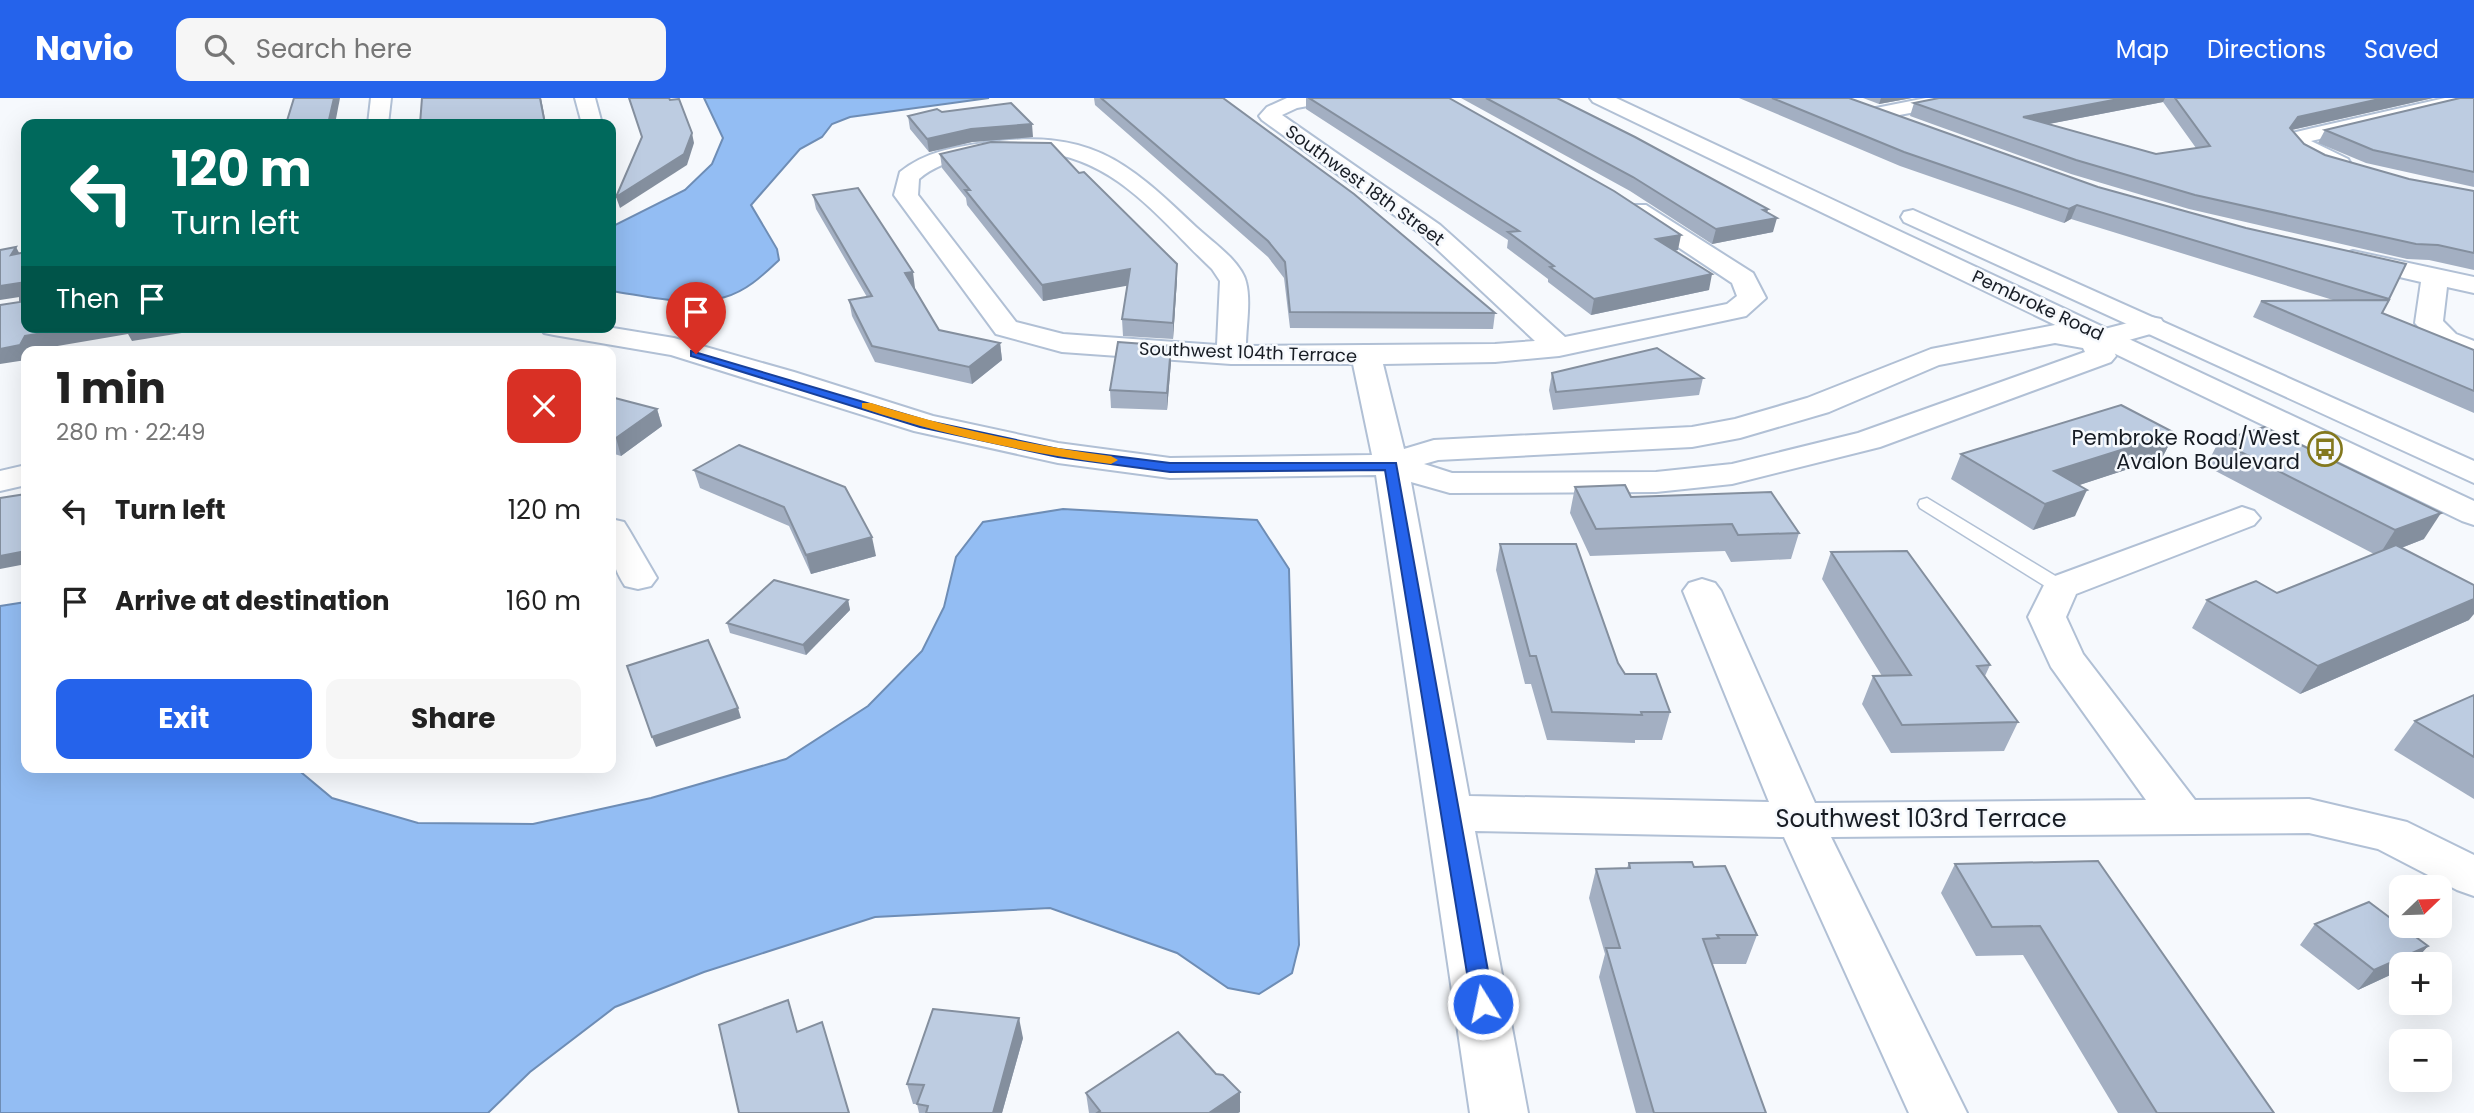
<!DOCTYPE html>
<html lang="en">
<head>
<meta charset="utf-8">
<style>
  :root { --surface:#fff; --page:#f6f6f6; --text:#222; --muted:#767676; --accent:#2563eb }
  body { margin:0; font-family:Poppins,sans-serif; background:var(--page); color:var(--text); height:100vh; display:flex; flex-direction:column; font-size:26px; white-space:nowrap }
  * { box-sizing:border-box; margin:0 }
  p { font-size:23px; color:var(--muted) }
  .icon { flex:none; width:38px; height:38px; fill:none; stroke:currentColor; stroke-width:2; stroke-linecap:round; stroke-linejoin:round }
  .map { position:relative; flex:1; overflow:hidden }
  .sheet { position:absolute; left:21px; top:248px; width:595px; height:427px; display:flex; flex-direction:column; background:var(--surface); border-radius:14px; box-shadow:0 7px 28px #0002 }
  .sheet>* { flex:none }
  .banner { position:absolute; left:21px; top:21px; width:595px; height:214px; border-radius:14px; box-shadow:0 7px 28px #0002; background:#00695c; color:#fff; overflow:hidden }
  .needle { width:46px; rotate:67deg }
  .fabs { position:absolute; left:2389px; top:777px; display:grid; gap:14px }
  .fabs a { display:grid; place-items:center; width:63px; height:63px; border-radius:14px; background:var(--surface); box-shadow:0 7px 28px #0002; font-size:35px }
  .pin { position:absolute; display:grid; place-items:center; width:60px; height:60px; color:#fff; margin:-72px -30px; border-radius:50% 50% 50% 0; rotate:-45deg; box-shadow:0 0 7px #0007 }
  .pin .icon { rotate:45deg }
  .me { position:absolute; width:77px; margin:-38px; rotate:350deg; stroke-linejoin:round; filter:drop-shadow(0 0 5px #0008) }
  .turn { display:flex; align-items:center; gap:24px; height:147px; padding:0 35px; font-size:32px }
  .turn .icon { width:91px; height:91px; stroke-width:2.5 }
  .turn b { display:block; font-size:49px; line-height:60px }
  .then { display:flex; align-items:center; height:66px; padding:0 35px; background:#0003; gap:14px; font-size:26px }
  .round { display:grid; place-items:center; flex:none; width:74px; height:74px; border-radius:14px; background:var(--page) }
  .headline { display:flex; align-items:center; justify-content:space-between; height:119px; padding:0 35px }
  h1 { font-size:42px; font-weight:700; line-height:52px }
  .action { display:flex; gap:14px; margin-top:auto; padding:14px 35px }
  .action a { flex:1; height:80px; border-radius:14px; background:var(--accent); color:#fff; font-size:28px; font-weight:700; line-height:80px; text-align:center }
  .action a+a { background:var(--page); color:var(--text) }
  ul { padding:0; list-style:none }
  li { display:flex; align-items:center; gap:21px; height:91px; padding:0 35px }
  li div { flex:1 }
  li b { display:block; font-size:26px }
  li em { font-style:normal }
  header { display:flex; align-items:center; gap:42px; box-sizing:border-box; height:98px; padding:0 35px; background:var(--accent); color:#fff }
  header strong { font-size:33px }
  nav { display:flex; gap:38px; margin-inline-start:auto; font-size:24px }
  .search { width:490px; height:63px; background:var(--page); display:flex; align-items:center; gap:18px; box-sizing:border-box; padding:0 24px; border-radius:14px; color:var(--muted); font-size:26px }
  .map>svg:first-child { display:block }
</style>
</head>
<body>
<header>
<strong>Navio</strong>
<div class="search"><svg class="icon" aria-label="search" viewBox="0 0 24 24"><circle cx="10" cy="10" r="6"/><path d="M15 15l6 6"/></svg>Search here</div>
<nav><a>Map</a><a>Directions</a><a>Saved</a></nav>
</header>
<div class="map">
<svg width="2474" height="1015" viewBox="0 0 2474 1015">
  <rect width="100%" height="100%" fill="#f6f9fd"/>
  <g fill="#93bdf3" stroke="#6e8db5" stroke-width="2">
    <path d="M704,0H989L850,19L832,26L822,39L800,51L751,107L777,151L779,162C763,177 747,193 725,199C691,210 646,198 611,193V129L685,92L712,66L723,40Z"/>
    <polygon points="1063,411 1257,422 1289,471 1299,847 1292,875 1259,896 1228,890 1177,855 1050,810 875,819 704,874 615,909 530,974 488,1015 0,1015 0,508 26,504 26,670 296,670 332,700 418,725 533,726 651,700 786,661 868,608 922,553 944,509 956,459 983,424"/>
  </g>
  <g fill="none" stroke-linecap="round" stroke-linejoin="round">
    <g stroke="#b1c0d5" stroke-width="3">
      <polygon id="service" points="1927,400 2067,485 2070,489 2067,493 2053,493 1920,410 1918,406 1920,402"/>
    </g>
    <g stroke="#b1c0d5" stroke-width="4">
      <g id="minor">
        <polygon points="371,0 391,0 388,26 368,26"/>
        <polygon points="575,0 595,0 602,26 582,26"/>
        <path d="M1287,0H1332L1329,4L1297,10L1282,17L1440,127L1565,239L1727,206L1737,198L1732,185L1630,117L1626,112L1630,107H1646L1753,175L1766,200L1746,218L1559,258L1495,264L1383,266L1404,351L1434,342L1692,329L1735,321L1807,300L1931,251L2055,227L2093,234L2151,219L2161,221L2165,227L2161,233L2111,247L2116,258L2111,264L1880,349L1732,386L1656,394L1450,395L1411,384L1469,698L1769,704L1683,493L1689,485L1702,481L1715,485L1721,493L1815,705L2146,702L2051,569L2028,519L2047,481L2242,409L2254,413L2260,420L2254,427L2076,496L2066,519L2083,556L2195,702L2309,701L2407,724L2474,757V798L2457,792L2378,751L2309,735L1831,739L1967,1015H1909L1784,739L1475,733L1528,1015H1470L1376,377L1170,380L1058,365L914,333L671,257L554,237L544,235L540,229H607L674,240L794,274L933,318L1058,345L1170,360L1372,357L1353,266H1231L1062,254L996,236L894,97L900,74C925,54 954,49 984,45C1088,30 1125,61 1196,129C1211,143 1241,163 1246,184C1251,203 1246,229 1246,248L1495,246L1535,243L1422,137L1262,22L1259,18L1267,9ZM1039,54C1116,60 1160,122 1212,171L1220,183L1217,247L1063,236L1016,224L918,97L919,81C950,55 1001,53 1039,54ZM2055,245L2083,250L2085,254L1858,335L1732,366L1656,374L1452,375L1424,366L1438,362L1692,349L1740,340L1829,314L1939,267Z"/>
        <polygon points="1926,0 1968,0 1958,6 1878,21 1868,15 1871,11"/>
        <polygon points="2445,0 2474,0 2474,5 2311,43 2348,61 2351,66 2348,71 2332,71 2286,45 2292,35 2313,30"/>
        <polygon points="2353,153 2474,179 2474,195 2447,189 2443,223 2456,236 2474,243 2474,263 2436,248 2415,225 2421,184 2344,166 2340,161 2344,156"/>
        <polygon points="26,367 26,387 0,393 0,373"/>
        <path d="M611,421L624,424L629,432L657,480L651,488L638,491L625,488C610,466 610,447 611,421Z"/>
      </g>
    </g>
    <g stroke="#b1c0d5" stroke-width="4">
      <g id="secondary">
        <polygon points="1590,0 1616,0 2474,403 2474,427 2462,423 1593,4"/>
        <polygon points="1913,112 2474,363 2474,385 1904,124 1901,119 1904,114"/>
      </g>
    </g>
    <use href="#service" fill="#fff" fill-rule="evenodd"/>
    <use href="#minor" fill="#fff" fill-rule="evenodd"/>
    <use href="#secondary" fill="#fff" fill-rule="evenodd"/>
  </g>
  <g fill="#a3afc2" fill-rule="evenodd">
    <polygon points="1094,0 1225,0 1224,1 1495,215 1493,231 1290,230 1284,180 1268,159 1095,7"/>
    <polygon points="1306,0 1449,0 1678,152 1674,153 1709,192 1591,217 1548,184 1548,181 1507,150 1508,142 1306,11"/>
    <polygon points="1461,0 1557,0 1768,111 1767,114 1773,134 1712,146 1630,93"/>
    <polygon points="1739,0 1849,0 2098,89 2246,130 2406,166 2382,215 2474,252 2474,315 2253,219 2261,203 2333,202 2071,121 2064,125 1900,68"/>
    <polygon points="1863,0 1912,0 1879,6"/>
    <path d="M1939,0H2433L2292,32L2304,46L2325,57L2409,81L2474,93V172L2429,162L2407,161L2189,111L2071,76L1910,18L1914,5ZM2163,4L2196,50L2156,56L2048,26Z"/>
    <polygon points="2474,0 2474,89 2366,65 2318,45 2325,32"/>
    <polygon points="942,14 1033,39 972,44 929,54 910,31 908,18"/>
    <polygon points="940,56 1079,75 1177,166 1177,181 1173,241 1123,238 1122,221 1127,187 1043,203 967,107 966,100 942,70"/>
    <polygon points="813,97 915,190 913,190 939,232 1000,245 1002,262 972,286 875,264 852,218 849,202 867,199 816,111"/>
    <polygon points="1171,264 1167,312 1111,310 1110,292"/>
    <polygon points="1552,275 1703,280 1699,297 1553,312 1549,292"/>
    <polygon points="611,299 657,311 662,328 621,358 611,355"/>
    <polygon points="2175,335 2162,360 2079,387 2075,418 2033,432 1951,381 1961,356"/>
    <polygon points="2219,343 2424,441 2401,450 2469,522 2300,596 2192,530 2207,502 2277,495 2374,456 2206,368"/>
    <polygon points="739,347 876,458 811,476 789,428 700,390 694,372"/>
    <polygon points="1575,389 1631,399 1799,435 1791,461 1731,464 1725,453 1590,458 1570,415"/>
    <polygon points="1500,446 1618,565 1625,576 1670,614 1662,642 1635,642 1635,645 1547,642 1531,586 1525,586 1496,472"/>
    <polygon points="1831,454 1990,567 1985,578 2018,624 2004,653 1891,655 1862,606 1873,578 1882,578 1822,481"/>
    <polygon points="848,502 850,512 806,557 730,535 727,525"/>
    <polygon points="2474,597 2474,701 2394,652 2415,623"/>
    <polygon points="2098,763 2274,1015 2118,1015 2023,857 1976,858 1941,795 1955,766"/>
    <polygon points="1629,765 1694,769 1757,837 1746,866 1712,866 1766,1015 1636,1015 1599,879 1605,856 1589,800 1596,771 1627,770"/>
    <polygon points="2315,826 2428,848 2412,866 2401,866 2401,872 2358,892 2300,847"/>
    <polygon points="1023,940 1002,1015 919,1015 917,1006 913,1006 907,986"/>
    <polygon points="1086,995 1240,1014 1238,1015 1089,1015"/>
  </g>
  <g fill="#848f9e">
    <polygon points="334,0 340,0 335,26 328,26"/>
    <polygon points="540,0 541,0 546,26 545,26"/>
    <polygon points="1881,0 1912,0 1879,6"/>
    <polygon points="2124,0 2165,0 2163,4 2018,32 2023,19"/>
    <polygon points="2384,0 2433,0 2291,32 2290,30 2298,19"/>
    <polygon points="1032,26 1033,39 972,44 929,54 927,41 971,31"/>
    <polygon points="692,35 694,45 687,67 620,110 616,99"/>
    <polygon points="2077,107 2071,121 2064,125 2069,111"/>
    <polygon points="1768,111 1765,122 1777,120 1773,134 1712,146 1716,131"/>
    <polygon points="1681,137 1678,152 1653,156 1656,141"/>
    <polygon points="16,149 23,162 11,157"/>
    <polygon points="1177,166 1177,181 1173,241 1173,225"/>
    <polygon points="1130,171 1131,187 1043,203 1042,187"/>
    <polygon points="913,174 915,190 907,191 905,175"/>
    <polygon points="1712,176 1709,192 1591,217 1594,201"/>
    <polygon points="20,185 26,198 0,202 0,188"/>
    <polygon points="80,229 219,229 132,243 128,236 34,252 33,254 26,254 26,262 0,266 0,251 25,238"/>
    <polygon points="1000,245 1002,262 972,286 969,269"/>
    <polygon points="1171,248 1171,264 1167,312 1167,295"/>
    <polygon points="657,311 662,328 621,358 616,340"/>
    <polygon points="2175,335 2162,360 2043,399 2054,373"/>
    <polygon points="2087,392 2075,418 2033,432 2045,406"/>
    <polygon points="2441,415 2424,441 2378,459 2395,432"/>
    <polygon points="872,439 876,458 811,476 806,457"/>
    <polygon points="26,453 26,466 0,471 0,458"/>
    <polygon points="2474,501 2474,516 2469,522 2300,596 2318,568"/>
    <polygon points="848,502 850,512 806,557 803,547"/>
    <polygon points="738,610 741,620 656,649 652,639"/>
    <polygon points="2428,848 2412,866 2401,866 2401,872 2358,892 2374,872"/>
    <polygon points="1019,920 1023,940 1002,1015 993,1015"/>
    <polygon points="1240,994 1240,1014 1238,1015 1209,1015"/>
  </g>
  <g fill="#bdcce1" stroke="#848f9e" stroke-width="2">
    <polygon points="294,0 334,0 328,26 286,26"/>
    <polygon points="422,0 540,0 545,26 420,26"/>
    <polygon points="629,0 669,0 670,2 679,1 692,35 684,56 616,99 642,39"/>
    <polygon points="1101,0 1223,0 1354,96 1495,215 1290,214 1285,164 1268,143"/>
    <polygon points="1309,0 1449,0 1614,93 1681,137 1656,141 1712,176 1594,201 1550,169 1554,168 1508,134 1519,133"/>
    <polygon points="1486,0 1557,0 1635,39 1768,111 1763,112 1777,120 1716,131 1633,79"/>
    <polygon points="1772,0 1849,0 2098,89 2246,130 2406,166 2389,201 2077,107 2069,111 1904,54"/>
    <polygon points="1939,0 2124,0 2023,19 2156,56 2210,48 2175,0 2384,0 2298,19 2290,30 2304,46 2325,57 2409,81 2474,93 2474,155 2438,147 2416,146 2195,97 2076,62 1914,5"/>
    <polygon points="2460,0 2474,0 2474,74 2373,52 2325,32"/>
    <polygon points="1011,5 1032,26 971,31 927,41 908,18 937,11 942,14"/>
    <polygon points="991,44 1051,45 1079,75 1084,74 1177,166 1173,225 1122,221 1130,171 1042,187 965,92 970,92 940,56"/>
    <polygon points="858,90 913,174 905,175 939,232 1000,245 969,269 872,248 849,202 872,198 813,97"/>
    <polygon points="16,149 11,157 26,154 26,229 80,229 25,238 20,247 0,251 0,207 20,204 20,185 0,188 0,152"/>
    <polygon points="2389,202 2382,215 2474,252 2474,293 2261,203"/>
    <polygon points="1118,244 1171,248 1167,295 1110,292"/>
    <polygon points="1657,250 1703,280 1556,294 1552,275"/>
    <polygon points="366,251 363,254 317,254 319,252"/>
    <polygon points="611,299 657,311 616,340 611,339"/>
    <polygon points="2121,307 2175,335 2054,373 2087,392 2045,406 1961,356"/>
    <polygon points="2264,329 2441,415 2395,432 2219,343"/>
    <polygon points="739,347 845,389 872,439 806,457 784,409 694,372"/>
    <polygon points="1625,387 1631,399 1771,394 1799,435 1738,437 1732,426 1596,431 1575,389"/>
    <polygon points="26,396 26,453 0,458 0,400"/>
    <polygon points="1500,446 1576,446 1618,565 1625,576 1656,576 1670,614 1641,614 1642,617 1552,614 1536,558 1530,558"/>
    <polygon points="2396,447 2474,487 2474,501 2318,568 2207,502 2256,483 2277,495"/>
    <polygon points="1907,453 1990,567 1977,568 2018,624 1902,627 1873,578 1911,577 1831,454"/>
    <polygon points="774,482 848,502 803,547 727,525"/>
    <polygon points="708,542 738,610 652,639 627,568"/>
    <polygon points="2474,597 2474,659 2415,623"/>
    <polygon points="2098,763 2274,1015 2157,1015 2040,828 1992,829 1955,766"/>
    <polygon points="1692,764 1694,769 1725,768 1757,837 1717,837 1719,840 1703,841 1766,1015 1654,1015 1606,850 1620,850 1596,771 1630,770 1629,765"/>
    <polygon points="2369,804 2401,828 2428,848 2374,872 2315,826"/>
    <polygon points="788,902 797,934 822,924 849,1015 739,1015 719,927"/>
    <polygon points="933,911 1019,920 993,1015 926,1015 928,1008 917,1006 924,987 907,986"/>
    <polygon points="1178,934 1216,976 1223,977 1240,994 1209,1015 1097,1015 1100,1013 1086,995"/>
  </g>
  <polygon fill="#2563eb" stroke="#184099" stroke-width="2" points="691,253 928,323 1058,351 1170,365 1396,365 1494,906 1491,913 1483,915 1475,913 1472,906 1385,372 1170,374 1058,359 920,329 691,258"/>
  <path fill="#f59e0b" d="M862,305H871C949,330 1030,347 1111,358L1118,362L1111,366C1027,355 943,337 862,310Z"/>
  <defs>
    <g id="bus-ring" transform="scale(1.75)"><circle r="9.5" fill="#f6f9fd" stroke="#83781d" stroke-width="1.5"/><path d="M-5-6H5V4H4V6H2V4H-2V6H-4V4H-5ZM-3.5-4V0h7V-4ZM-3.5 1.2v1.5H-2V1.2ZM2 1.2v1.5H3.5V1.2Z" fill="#83781d"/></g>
  </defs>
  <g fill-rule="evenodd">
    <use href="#bus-ring" x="2325" y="351"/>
  </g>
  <g text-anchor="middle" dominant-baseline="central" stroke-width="5" stroke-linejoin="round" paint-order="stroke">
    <g font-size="18" fill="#171c24" stroke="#f6f9fd">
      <text transform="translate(1365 87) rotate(36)">Southwest 18th Street</text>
      <text transform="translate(2038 207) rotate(25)">Pembroke Road</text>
      <text transform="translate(1248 254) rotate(2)">Southwest 104th Terrace</text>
    </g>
    <g font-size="21" fill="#171c24" stroke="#f6f9fd" text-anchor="end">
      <text x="2300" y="339">Pembroke Road/West<tspan x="2300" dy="24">Avalon Boulevard</tspan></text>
    </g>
    <g font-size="24" fill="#171c24" stroke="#f6f9fd">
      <text x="1921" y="720">Southwest 103rd Terrace</text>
    </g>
  </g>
</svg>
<div class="fabs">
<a><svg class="needle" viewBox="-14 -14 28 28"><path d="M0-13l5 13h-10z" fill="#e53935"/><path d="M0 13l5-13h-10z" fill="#767676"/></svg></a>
<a>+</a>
<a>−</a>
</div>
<div class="pin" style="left:696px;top:256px;background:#d93025"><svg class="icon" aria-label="arrive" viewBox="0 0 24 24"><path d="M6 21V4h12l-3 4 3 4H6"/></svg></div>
<svg class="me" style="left:1483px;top:906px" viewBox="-20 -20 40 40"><circle r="17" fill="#2563eb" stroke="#fff" stroke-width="3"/><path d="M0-11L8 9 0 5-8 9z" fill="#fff"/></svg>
<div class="banner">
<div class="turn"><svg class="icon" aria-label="left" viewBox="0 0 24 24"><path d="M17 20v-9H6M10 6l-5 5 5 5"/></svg><div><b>120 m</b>Turn left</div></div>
<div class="then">Then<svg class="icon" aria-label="arrive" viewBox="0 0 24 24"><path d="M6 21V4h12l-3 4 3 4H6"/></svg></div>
</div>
<section class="sheet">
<div class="headline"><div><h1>1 min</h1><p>280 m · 22:49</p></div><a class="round" style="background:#d93025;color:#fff"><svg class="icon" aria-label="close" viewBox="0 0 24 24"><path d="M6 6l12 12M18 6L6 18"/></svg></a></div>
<ul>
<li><svg class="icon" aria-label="left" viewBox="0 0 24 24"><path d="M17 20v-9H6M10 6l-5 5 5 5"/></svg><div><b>Turn left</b></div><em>120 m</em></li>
<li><svg class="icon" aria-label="arrive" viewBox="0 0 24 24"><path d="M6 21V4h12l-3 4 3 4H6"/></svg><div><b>Arrive at destination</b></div><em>160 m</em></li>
</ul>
<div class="action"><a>Exit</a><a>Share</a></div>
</section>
</div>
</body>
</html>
